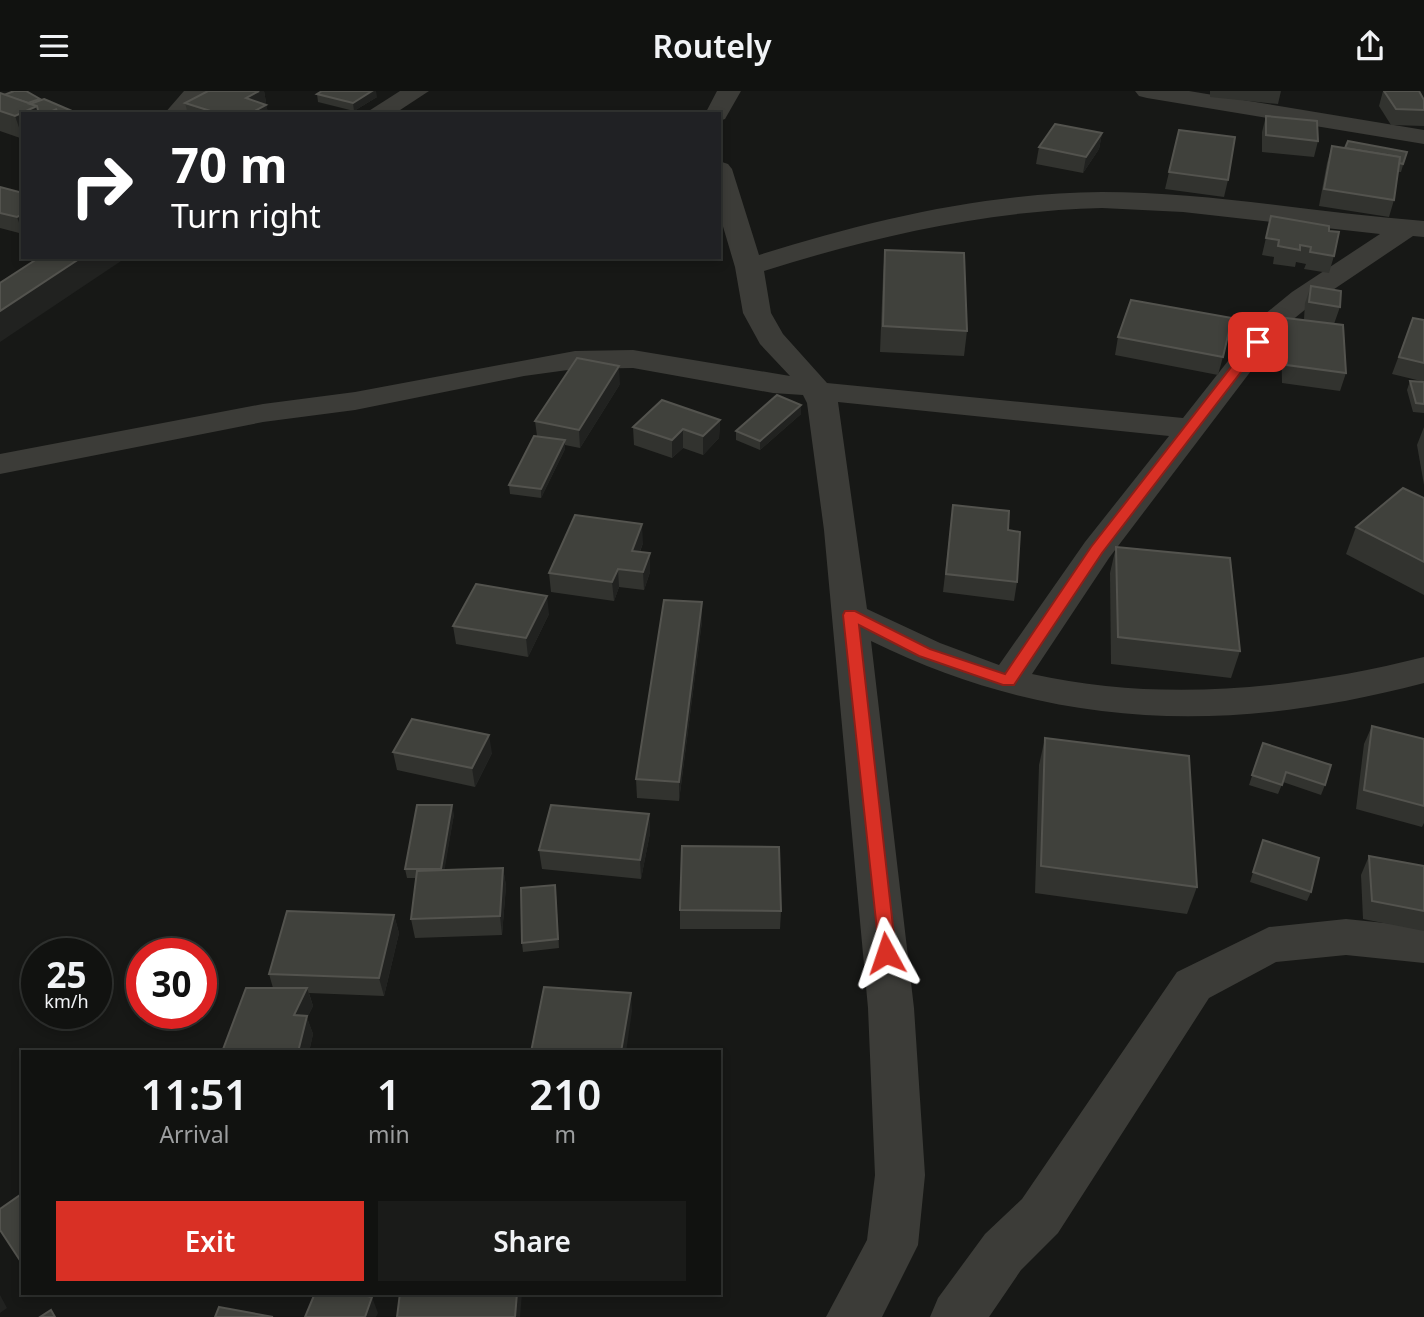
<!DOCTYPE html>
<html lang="en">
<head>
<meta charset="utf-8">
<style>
  :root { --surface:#111210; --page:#1a1b19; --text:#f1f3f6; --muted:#9c9e9f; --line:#303230; --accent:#d93025 }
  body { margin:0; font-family:"Noto Sans",sans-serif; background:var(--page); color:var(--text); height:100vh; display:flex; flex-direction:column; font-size:26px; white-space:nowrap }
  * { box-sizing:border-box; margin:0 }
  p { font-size:23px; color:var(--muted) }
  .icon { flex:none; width:38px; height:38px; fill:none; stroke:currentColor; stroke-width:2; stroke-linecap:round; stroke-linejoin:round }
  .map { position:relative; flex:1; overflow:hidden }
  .drawer { position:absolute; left:21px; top:959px; width:700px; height:245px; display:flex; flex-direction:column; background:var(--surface); border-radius:0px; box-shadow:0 4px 10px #0003,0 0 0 2px var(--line) }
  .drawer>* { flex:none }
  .hud { position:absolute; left:21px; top:21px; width:700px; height:147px; border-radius:0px; box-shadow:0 4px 10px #0003,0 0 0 2px var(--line); background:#202124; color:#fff; overflow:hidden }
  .speed { position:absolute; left:21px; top:847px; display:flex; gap:14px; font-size:35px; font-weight:700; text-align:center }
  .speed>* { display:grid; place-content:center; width:91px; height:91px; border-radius:50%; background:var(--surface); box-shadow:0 4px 10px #0003,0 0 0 2px var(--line); line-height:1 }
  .speed small { font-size:18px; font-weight:400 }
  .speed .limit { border:10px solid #d22; background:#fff; color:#111 }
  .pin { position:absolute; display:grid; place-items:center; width:60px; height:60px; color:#fff; margin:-30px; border-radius:14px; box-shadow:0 4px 10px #0006 }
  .me { position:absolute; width:77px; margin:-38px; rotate:355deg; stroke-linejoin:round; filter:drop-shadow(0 0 5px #0008) }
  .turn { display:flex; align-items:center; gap:24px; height:147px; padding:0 35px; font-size:32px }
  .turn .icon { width:91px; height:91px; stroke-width:2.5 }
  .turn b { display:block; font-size:49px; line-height:60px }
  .eta { display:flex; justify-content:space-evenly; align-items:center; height:119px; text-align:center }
  .eta b { font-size:42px; font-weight:600; line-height:49px }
  .action { display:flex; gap:14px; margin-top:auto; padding:14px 35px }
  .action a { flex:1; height:80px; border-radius:0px; background:var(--accent); color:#fff; font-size:28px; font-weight:600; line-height:80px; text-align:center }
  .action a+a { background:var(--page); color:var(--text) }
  header { display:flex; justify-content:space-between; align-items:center; height:91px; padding:0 35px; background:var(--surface); font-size:32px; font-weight:600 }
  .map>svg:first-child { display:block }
</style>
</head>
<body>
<header><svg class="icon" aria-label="menu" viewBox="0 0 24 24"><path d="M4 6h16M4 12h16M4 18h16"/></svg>Routely<svg class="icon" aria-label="share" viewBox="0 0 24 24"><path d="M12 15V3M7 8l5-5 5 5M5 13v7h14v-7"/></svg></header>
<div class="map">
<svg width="1424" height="1226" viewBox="0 0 1424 1226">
  <rect width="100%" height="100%" fill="#171816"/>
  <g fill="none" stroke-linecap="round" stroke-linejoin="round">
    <g fill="#3c3c38" fill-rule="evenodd">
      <polygon points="184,0 209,0 189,23 164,23"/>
      <polygon points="400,0 429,0 394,23 364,23"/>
      <polygon points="717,0 741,0 725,28 719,30 719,23 705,23"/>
      <polygon points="1135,0 1189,0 1424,39 1424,53 1147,7 1139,5"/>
      <path d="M719,70L728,73L732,78L759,164C870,129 985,102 1102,101C1210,101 1317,122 1424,130V146L1413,145L1312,213L1285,235L1109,467L1032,583C1161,612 1297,598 1424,566V592C1230,643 1054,640 871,550L914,917L925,1084L918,1154L882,1226H826L867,1149L875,1084L868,917L824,439L807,312L803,304L773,302L633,277L575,278L524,285L355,319L263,331L0,383V363L263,313L355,301L575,260L633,259L790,285L760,253L743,222L735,176L719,122ZM1102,117L1183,121L1380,143L1292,201L1265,223L1183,327L827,292L783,243L771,222L764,180C875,145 985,120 1102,117ZM838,311L1169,345L1085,451L999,574L940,552L867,518Z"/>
      <polygon points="1346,828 1424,836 1424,872 1346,864 1276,871 1209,907 1058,1142 1021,1179 989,1226 930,1226 938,1207 985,1143 1022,1108 1177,881 1269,836"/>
    </g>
  </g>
  <g fill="#32332f">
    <polygon points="208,0 264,0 268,23 188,23 185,12"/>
    <polygon points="1210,0 1281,0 1278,13 1210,6"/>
    <polygon points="1383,0 1419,0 1424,9 1424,35 1391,34 1379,15"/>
    <polygon points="0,2 23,23 23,48 0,40"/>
    <polygon points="317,3 377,6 354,20 318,11"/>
    <polygon points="1266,25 1318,50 1314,66 1262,61 1262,41"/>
    <polygon points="1179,39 1228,89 1224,106 1165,98"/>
    <polygon points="1102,42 1099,58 1083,82 1036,73 1039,56"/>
    <polygon points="1332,55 1345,57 1407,61 1401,81 1398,81 1394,109 1389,126 1319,115 1327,72"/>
    <polygon points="0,96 23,102 23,143 0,137"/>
    <polygon points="1271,125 1329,140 1334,165 1329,182 1304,178 1306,173 1296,171 1295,176 1273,173 1274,166 1262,164"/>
    <polygon points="885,159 967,240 964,265 880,261 883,184"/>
    <polygon points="1311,195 1340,216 1334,233 1346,282 1340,300 1282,292 1281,244 1286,227 1304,228 1305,212"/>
    <polygon points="1413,227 1424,229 1424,322 1413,321 1407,299 1410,290 1421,290 1392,283"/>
    <polygon points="1118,246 1223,266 1218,284 1115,264"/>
    <polygon points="620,293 580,357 565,354 565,358 541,407 510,403 509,394 537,345 535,330"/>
    <polygon points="801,314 801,323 760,359 736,349 736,340"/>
    <polygon points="720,329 719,347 703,364 683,357 672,367 634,354 633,336"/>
    <polygon points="1424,336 1424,394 1417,354"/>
    <polygon points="1424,407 1424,504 1346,463 1356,436"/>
    <polygon points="953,414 1008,439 1017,491 1014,510 943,501"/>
    <polygon points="643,452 640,461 650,462 650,481 644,499 619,496 614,510 551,501 549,482"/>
    <polygon points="1116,456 1240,560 1231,587 1111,573 1110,482"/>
    <polygon points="549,523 528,566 456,553 453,535"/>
    <polygon points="702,530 679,710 637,707 636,688"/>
    <polygon points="1372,635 1424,648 1424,732 1422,736 1356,718 1364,653"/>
    <polygon points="1045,647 1197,796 1187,823 1035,802 1039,674"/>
    <polygon points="1263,652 1325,694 1321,704 1283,691 1278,703 1249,694"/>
    <polygon points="393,661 492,662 475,696 397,679"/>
    <polygon points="454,723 444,779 503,777 506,795 502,844 415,847 411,828 416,787 407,787 405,778"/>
    <polygon points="649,723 650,742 641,788 542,778 539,759"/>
    <polygon points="1263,749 1311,801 1307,810 1250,791"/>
    <polygon points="1369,765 1424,775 1424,840 1363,828 1361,784"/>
    <polygon points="556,803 559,857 523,861 522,852"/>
    <polygon points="680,819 781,820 780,838 680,838"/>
    <polygon points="394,824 399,842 384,905 309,902 313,915 307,927 313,943 309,961 222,961 273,897 269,883"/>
  </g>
  <g fill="#212220">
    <polygon points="259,0 264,0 268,23 249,23 246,7"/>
    <polygon points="372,0 376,0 377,6 354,20 353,12"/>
    <polygon points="40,8 43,16 39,23 23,23 23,48 15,25 15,17"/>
    <polygon points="1102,42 1099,58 1083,82 1086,66"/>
    <polygon points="23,123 23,143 17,126"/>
    <polygon points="82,166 127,166 0,251 0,220"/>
    <polygon points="619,275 620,293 580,357 579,339"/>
    <polygon points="801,314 801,323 760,359 760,350"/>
    <polygon points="720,329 719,347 703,364 703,345"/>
    <polygon points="683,338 683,357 672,367 672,349"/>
    <polygon points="565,349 565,358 541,407 541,398"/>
    <polygon points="642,433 643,452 633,478 632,460"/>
    <polygon points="650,462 650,481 644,499 643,481"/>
    <polygon points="618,478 619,496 614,510 612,491"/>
    <polygon points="547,505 549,523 528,566 526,547"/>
    <polygon points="702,511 702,530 679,710 679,691"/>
    <polygon points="489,644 492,662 475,696 472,677"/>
    <polygon points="452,714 454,723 443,788 441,778"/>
    <polygon points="649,723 650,742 641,788 640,769"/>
    <polygon points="503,777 506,795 502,844 500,825"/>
    <polygon points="394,824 399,842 384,905 379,887"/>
    <polygon points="307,897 313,915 307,927 313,943 309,961 298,961 294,924"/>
    <polygon points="631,902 632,920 626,961 621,961"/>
    <polygon points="41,1202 49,1202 44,1206"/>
    <polygon points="517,1202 522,1202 520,1226 515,1226"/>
    <polygon points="0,1204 7,1217 0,1222"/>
    <polygon points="372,1206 378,1222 376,1226 365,1226"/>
  </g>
  <g fill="#40413c" stroke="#53534e" stroke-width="2">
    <polygon points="14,0 26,0 40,8 28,12 4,4"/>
    <polygon points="208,0 259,0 246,7 266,14 249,23 220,23 185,12"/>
    <polygon points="322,0 372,0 353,12 317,3"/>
    <polygon points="1384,0 1419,0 1424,9 1424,19 1396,18"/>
    <polygon points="0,2 37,15 15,25 0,20"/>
    <polygon points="44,8 79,23 48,23 57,18 45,23 39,23 37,15 30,13"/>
    <polygon points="1266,25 1317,30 1318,50 1266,44"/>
    <polygon points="1055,33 1102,42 1086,66 1039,56"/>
    <polygon points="1179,39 1235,46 1228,89 1169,81"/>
    <polygon points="1348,50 1407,61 1403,73 1399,72 1400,66 1345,57"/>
    <polygon points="1332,55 1400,66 1394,109 1324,98"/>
    <polygon points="0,96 23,102 23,123 17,126 0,122"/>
    <polygon points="1271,125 1329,135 1329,140 1339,141 1334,165 1310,161 1311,156 1300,154 1300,159 1278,155 1279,149 1266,147"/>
    <polygon points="885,159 964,162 967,240 883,235"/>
    <polygon points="40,166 82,166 0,220 0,192"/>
    <polygon points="1311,195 1341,200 1340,216 1309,211"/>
    <polygon points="1131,209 1232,227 1223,266 1118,246"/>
    <polygon points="1286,227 1343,234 1346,282 1287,274"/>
    <polygon points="1413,227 1424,229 1424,272 1399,266"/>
    <polygon points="577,267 619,275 579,339 535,330"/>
    <polygon points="1410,290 1424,291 1424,313 1416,312"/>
    <polygon points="777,304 801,314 760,350 736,340"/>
    <polygon points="662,309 720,329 703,345 683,338 672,349 633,336"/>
    <polygon points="534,345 565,349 541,398 509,394"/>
    <polygon points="1403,397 1424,407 1424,471 1356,436"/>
    <polygon points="953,414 1009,420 1008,439 1020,441 1017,491 946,483"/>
    <polygon points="575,424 642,433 632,460 650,462 643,481 618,478 612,491 549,482"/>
    <polygon points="1116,456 1230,467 1240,560 1118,546"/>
    <polygon points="476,493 547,505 526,547 453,535"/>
    <polygon points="664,509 702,511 679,691 636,688"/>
    <polygon points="412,628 489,644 472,677 393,661"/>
    <polygon points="1372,635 1424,648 1424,715 1364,699"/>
    <polygon points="1045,647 1189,665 1197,796 1041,775"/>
    <polygon points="1263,652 1331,674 1325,694 1286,681 1282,694 1252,684"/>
    <polygon points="417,714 452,714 441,778 405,778"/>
    <polygon points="551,714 649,723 640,769 539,759"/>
    <polygon points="1263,749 1319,767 1311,801 1253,781"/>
    <polygon points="682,755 779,756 781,820 680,819"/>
    <polygon points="1369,765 1424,775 1424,820 1372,810"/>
    <polygon points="503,777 500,825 411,828 417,780"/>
    <polygon points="555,794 558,848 522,852 521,797"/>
    <polygon points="287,820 394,824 379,887 269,883"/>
    <polygon points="544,896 631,902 621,961 531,961"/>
    <polygon points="246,897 307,897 294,924 307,925 298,961 222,961"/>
    <polygon points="23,1102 23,1174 0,1139 0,1118"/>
    <polygon points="315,1202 353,1202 372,1206 365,1226 305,1226"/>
    <polygon points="400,1202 517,1202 515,1226 397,1226"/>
    <polygon points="219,1216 273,1226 215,1226"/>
    <polygon points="51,1219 55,1226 40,1226"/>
  </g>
  <polygon fill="#d93025" stroke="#8d1f18" stroke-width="2" points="1253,248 1264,251 1102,462 1014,594 1003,594 919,565 859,534 896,862 893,867 880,867 843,524 845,520 855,520 930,558 1005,583 1091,456"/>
</svg>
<div class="speed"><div>25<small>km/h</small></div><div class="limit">30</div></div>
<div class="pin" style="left:1258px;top:251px;background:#d93025"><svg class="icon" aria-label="arrive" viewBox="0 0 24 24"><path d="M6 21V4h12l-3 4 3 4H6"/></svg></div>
<svg class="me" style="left:886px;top:862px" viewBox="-20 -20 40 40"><path d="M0-17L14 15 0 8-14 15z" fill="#d93025" stroke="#fff" stroke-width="4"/></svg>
<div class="hud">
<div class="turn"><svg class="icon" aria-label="right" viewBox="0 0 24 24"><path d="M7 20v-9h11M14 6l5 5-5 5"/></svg><div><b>70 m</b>Turn right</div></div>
</div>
<section class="drawer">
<div class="eta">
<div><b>11:51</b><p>Arrival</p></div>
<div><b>1</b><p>min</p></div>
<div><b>210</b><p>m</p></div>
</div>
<div class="action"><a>Exit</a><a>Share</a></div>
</section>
</div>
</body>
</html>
